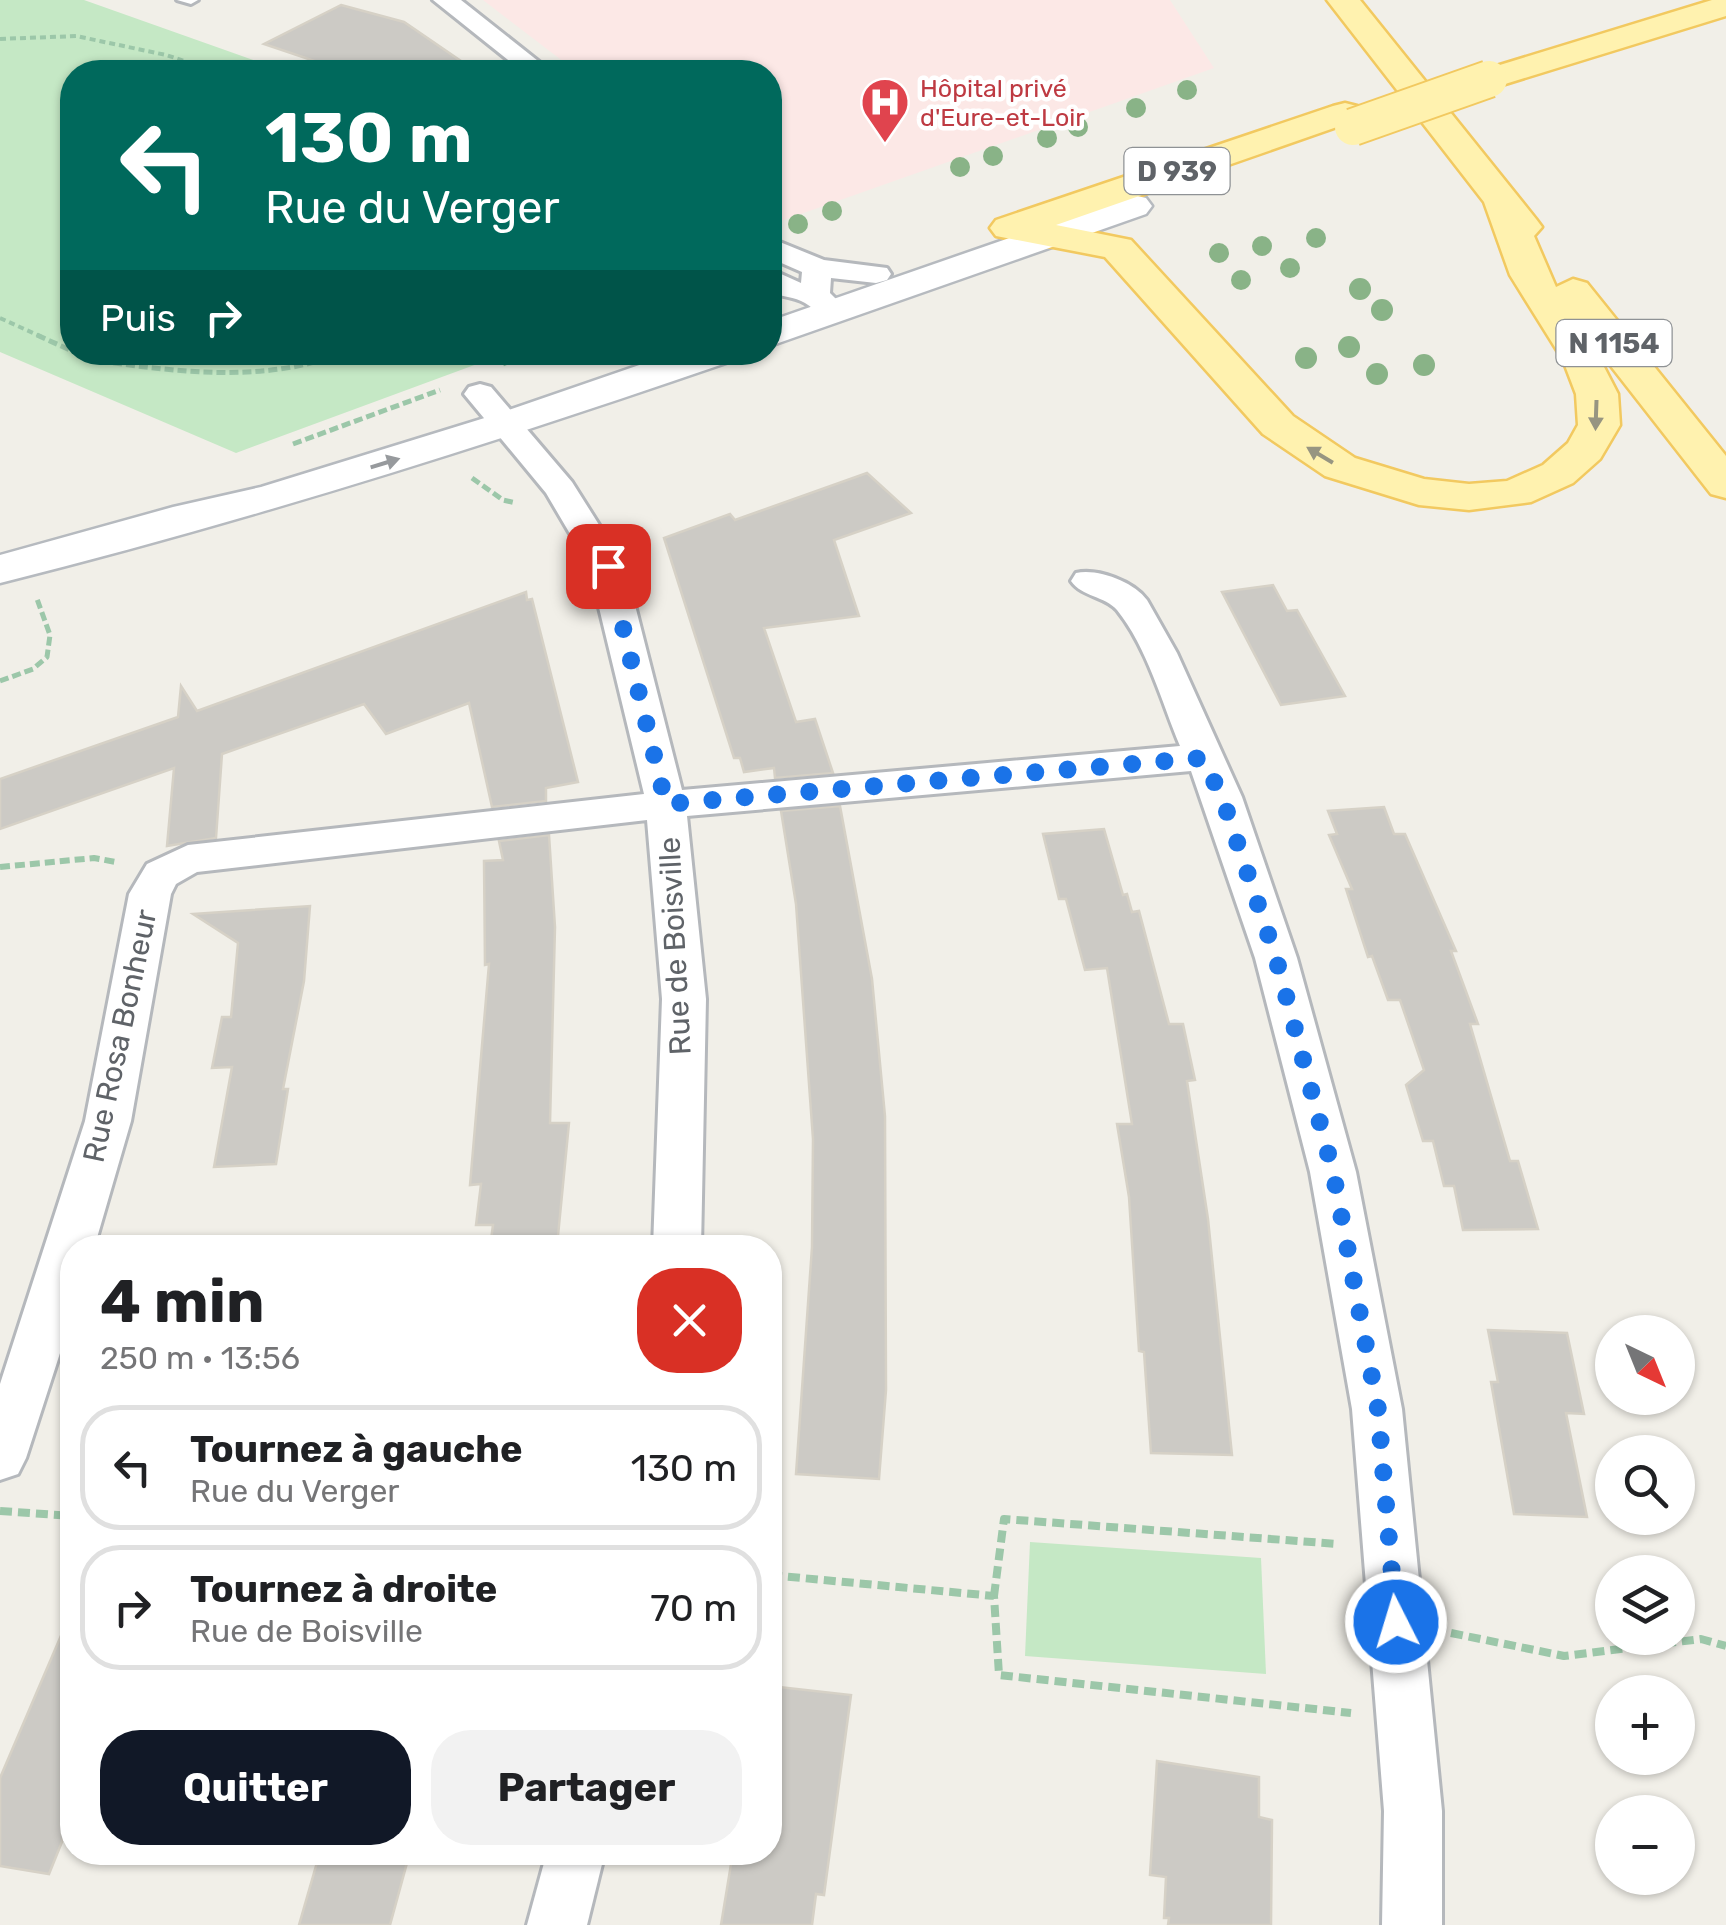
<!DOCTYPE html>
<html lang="fr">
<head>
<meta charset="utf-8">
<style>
  :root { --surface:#fff; --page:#f2f2f2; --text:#202124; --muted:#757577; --line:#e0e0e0; --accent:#111827 }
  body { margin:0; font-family:Rubik,sans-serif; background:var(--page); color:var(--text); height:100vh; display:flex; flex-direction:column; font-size:38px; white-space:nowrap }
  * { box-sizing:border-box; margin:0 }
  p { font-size:32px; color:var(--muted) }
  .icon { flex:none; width:55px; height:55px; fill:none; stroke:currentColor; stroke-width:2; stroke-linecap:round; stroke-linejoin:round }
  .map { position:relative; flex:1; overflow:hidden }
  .panel { position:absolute; left:60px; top:1235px; width:722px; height:630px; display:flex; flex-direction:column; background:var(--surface); border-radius:40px; box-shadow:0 2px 8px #0004 }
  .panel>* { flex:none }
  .top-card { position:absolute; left:60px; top:60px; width:722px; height:305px; border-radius:40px; box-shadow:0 2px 8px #0004; background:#00695c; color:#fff; overflow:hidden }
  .needle { width:65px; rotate:137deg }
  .tools { position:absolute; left:1595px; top:1315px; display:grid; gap:20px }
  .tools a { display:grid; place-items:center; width:100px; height:100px; border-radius:50%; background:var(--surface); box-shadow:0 2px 8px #0004; font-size:50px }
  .pin { position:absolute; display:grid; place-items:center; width:85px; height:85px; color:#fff; margin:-42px; border-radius:20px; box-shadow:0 5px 15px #0006 }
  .me { position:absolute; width:110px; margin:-55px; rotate:355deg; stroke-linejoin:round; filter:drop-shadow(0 0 8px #0008) }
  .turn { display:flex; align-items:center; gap:35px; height:210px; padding:0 40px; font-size:45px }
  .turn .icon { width:130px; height:130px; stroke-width:2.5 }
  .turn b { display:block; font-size:70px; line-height:85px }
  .then { display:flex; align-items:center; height:95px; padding:0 40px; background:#0003; gap:20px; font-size:38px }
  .round { display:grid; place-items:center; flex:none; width:105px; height:105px; border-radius:40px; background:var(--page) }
  .overview { display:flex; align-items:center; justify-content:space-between; height:170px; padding:0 40px }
  h1 { font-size:60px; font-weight:700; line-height:75px }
  .primary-button { display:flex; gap:20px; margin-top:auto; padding:20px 40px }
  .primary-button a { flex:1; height:115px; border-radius:40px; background:var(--accent); color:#fff; font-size:40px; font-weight:700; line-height:115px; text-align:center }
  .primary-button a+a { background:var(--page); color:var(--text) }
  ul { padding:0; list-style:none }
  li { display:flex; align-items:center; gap:30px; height:125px; margin:0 20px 15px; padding:0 20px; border:5px solid var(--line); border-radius:40px }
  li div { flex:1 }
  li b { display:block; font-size:38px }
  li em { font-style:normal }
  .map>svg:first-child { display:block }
</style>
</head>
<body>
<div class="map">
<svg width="1726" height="1925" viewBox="0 0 1726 1925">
  <rect width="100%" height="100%" fill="#f1efe8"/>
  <polygon fill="#fce8e6" points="483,0 1170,0 1214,68 781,221 770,215 770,72 577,72"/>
  <g fill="#c5e8c5">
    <polygon points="0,0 84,0 287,72 72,72 72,352 507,353 236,453 0,352"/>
    <polygon points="1030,1542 1261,1558 1266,1674 1025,1656"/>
  </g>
  <g fill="#cccac5" stroke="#d6d1c6" stroke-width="2.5">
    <polygon points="341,5 404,22 477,72 347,72 264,44"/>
    <polygon points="867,473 911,513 834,540 859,616 764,628 796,722 815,719 833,773 775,778 774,768 744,772 740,758 734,758 664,538 730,514 735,520"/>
    <polygon points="1273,585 1287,611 1297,610 1345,696 1281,705 1222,592"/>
    <polygon points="526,592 527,600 532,599 578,782 546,788 546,801 492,807 469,703 386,734 364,704 222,754 216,838 167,846 174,768 0,829 0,779 178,717 181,686 197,711"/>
    <polygon points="840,806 872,979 885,1116 886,1390 879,1479 796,1474 812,1247 813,1139 796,904 781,811"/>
    <polygon points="1384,807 1394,834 1405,834 1456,951 1451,951 1478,1024 1470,1024 1510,1161 1518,1161 1538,1229 1463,1230 1454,1186 1444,1186 1433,1141 1423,1141 1406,1085 1424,1070 1400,1000 1388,1000 1372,956 1368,957 1346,889 1352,889 1329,835 1337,834 1328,811"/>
    <polygon points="1104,829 1123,895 1127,894 1132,912 1139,911 1169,1024 1183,1024 1195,1080 1187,1081 1208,1219 1232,1455 1151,1453 1144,1352 1139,1351 1129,1197 1117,1124 1132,1124 1107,968 1085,970 1066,899 1059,899 1043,834"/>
    <polygon points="549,835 555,927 550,1123 569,1123 557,1246 490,1247 493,1225 476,1225 481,1184 470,1185 489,964 485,965 484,861 503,860 499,841"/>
    <polygon points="310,906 304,981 283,1089 288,1089 276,1164 214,1167 232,1067 212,1068 222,1017 231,1017 238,943 193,914"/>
    <polygon points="1488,1330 1567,1333 1584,1414 1566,1413 1587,1517 1514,1514 1491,1382 1498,1382"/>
    <polygon points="72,1610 72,1817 49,1874 0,1866 0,1778"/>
    <polygon points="770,1686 851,1695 824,1895 816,1894 812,1925 721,1925 733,1852 770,1852"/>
    <polygon points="1157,1761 1259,1777 1259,1817 1272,1820 1271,1925 1168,1925 1169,1918 1164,1918 1166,1877 1150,1875"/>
    <polygon points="320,1852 410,1852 390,1925 299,1925"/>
  </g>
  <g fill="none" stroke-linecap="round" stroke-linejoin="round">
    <g stroke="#b5b8bc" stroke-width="6">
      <polygon id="service" points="177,0 198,0 191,4"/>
    </g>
    <g stroke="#b5b8bc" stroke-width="6">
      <g id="minor">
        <polygon points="433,0 461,0 552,72 523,72"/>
        <path d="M770,238L824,260L887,268L891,274L887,280L876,283L831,278L830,293L848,311L844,317C824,323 820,312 805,303C795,297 781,296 770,293V269L801,283L802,272L770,258Z"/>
        <path d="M480,384L491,387L572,482L625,566L682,790L1180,746C1162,703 1147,647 1117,610C1105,596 1082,597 1071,581L1076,573C1098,568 1134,582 1147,600L1177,653L1242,797L1297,958L1356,1172L1402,1409L1442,1811V1925H1382L1384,1811L1352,1409L1310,1172L1255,958L1191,771L687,816L706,999L701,1248H653L662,999L647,820L197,872L176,884L171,894L131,1121L94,1248H72V1316L26,1458L18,1474L0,1480V1384L85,1121L129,894L147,864L188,845L644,794L589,566L546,493L464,394L469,387Z"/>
        <polygon points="547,1852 605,1852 587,1925 527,1925"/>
      </g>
    </g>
    <g stroke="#b6babf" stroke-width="5">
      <g id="secondary">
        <polygon points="1133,195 1146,198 1152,206 1146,214 770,346 770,321"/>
        <path d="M677,352H738L732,361C491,444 248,521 0,583V555L173,507L261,487L491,416Z"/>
      </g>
    </g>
    <g stroke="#f2c960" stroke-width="5">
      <g id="primary">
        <polygon points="1327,0 1360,0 1536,219 1542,227 1534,236 1556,287 1573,279 1587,283 1726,456 1726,498 1711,494 1589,338 1618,394 1620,425 1600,459 1573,483 1531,502 1469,510 1419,505 1325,476 1263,434 1105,257 996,236 990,228 996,220 1333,106 1345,103 1357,106 1362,113 1357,120 1056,225 1131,240 1293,416 1355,458 1424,479 1469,484 1507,481 1543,465 1568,443 1578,425 1576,394 1563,360 1510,275 1484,202"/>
        <polygon points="1712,0 1726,0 1726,16 1489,89 1477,86 1472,79 1477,72"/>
      </g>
    </g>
    <g stroke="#9cc7a9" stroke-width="4" stroke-dasharray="6 4" stroke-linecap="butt">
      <polyline points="0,39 76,36 166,55 218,72"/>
      <polyline points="0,318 42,337"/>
    </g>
    <g stroke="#9cc7a9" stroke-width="5" stroke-dasharray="9 4" stroke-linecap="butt">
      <polyline points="37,335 72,351"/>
      <path d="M76,352L92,360C180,372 262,384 347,352"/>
      <polyline points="503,364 532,352"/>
      <polyline points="293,444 440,390"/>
      <polyline points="472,478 503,500 516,503"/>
      <polyline points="0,681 33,669 47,657 50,635 37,599"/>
    </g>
    <polyline stroke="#9cc7a9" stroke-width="6" stroke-dasharray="10 5" stroke-linecap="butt" points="0,867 94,858 116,862"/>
    <g stroke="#9cc7a9" stroke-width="8" stroke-dasharray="12 6" stroke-linecap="butt">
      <polyline points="0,1511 72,1516"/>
      <polyline points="770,1575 994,1596 999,1675 1351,1713"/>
      <polyline points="994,1596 1004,1519 1338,1544"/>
      <polyline points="1451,1633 1564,1656 1701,1639 1726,1646"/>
    </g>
    <use href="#service" fill="#fff" fill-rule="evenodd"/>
    <use href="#minor" fill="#fff" fill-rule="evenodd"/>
    <use href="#secondary" fill="#fff" fill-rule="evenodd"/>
    <use href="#primary" fill="#fff2af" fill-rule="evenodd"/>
    <g stroke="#f2c960" stroke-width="40" stroke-linecap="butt">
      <polyline id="primary-bridge" points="1353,127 1489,79"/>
    </g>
    <use href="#primary-bridge" stroke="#fff2af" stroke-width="36"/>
  </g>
  <g fill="#89b387">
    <circle cx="1187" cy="90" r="10"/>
    <circle cx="1136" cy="108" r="10"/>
    <circle cx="1078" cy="127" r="10"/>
    <circle cx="1047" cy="138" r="10"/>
    <circle cx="993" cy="156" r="10"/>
    <circle cx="960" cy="167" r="10"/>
    <circle cx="832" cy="211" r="10"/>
    <circle cx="798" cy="224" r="10"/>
    <circle cx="1316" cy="238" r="10"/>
    <circle cx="1262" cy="246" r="10"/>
    <circle cx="1219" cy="253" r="10"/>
    <circle cx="1290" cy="268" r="10"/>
    <circle cx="1241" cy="280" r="10"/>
    <circle cx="1360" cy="289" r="11"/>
    <circle cx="1382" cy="310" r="11"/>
    <circle cx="1349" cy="347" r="11"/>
    <circle cx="1306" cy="358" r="11"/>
    <circle cx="1424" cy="365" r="11"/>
    <circle cx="1377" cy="374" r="11"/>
  </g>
  <defs><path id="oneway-solid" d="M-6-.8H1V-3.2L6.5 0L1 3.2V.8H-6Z" transform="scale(2.5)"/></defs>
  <g fill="#979581">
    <use href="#oneway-solid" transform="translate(1596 415) rotate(92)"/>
    <use href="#oneway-solid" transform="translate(1320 455) rotate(-149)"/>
  </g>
  <use fill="#979a9d" href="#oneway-solid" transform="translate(385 463) rotate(-17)"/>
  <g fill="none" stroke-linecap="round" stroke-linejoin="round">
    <polyline stroke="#1a73e8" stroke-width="18" stroke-dasharray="0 32.4" points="608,566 666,804 1202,758 1222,797 1276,958 1333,1172 1378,1409 1396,1622"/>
  </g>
  <defs>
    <g id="hospital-pin" transform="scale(2.5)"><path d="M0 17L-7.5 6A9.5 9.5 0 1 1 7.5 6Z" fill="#e0444e" stroke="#fff"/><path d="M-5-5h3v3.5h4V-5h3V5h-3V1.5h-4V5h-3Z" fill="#fff"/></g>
  </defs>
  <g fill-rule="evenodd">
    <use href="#hospital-pin" x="885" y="102"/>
  </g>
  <g text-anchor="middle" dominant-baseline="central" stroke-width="9" stroke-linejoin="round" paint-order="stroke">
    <g font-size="25" fill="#be3a42" stroke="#fff" text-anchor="start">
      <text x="920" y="88">Hôpital privé<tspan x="920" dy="29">d'Eure-et-Loir</tspan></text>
    </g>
    <g fill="#fff" stroke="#8f9295" stroke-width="2.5">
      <rect x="1124.5" y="148" width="105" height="46" rx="8"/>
      <rect x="1556.5" y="320" width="115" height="46" rx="8"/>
    </g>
    <g font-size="28" font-weight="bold" fill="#5f6368">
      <text x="1177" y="171">D 939</text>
      <text x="1614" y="343">N 1154</text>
    </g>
    <g font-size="30" fill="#5f6368" stroke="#fff">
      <text transform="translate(675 946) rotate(-93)">Rue de Boisville</text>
      <text transform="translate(120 1036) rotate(-78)">Rue Rosa Bonheur</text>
    </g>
  </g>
</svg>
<div class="tools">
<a><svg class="needle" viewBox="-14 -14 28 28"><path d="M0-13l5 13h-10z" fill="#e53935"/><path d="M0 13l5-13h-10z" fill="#757577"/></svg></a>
<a><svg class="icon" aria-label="search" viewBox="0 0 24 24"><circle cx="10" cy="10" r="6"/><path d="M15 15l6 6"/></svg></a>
<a><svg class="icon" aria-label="layers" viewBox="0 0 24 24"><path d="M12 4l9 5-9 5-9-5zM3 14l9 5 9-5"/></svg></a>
<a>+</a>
<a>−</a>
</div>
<div class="pin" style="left:608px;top:566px;background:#d93025"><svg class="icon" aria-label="arrive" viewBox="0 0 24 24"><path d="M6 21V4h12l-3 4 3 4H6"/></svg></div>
<svg class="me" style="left:1396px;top:1622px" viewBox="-20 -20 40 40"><circle r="17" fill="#1a73e8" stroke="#fff" stroke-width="3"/><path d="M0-11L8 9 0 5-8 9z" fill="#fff"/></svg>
<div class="top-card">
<div class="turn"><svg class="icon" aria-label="left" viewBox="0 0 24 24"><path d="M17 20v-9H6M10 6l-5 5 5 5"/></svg><div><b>130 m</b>Rue du Verger</div></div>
<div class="then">Puis<svg class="icon" aria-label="right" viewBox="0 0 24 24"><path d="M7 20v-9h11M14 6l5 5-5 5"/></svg></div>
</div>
<section class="panel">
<div class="overview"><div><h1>4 min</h1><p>250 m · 13:56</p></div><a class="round" style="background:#d93025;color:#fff"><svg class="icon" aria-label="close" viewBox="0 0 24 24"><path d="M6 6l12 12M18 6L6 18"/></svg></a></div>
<ul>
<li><svg class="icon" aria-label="left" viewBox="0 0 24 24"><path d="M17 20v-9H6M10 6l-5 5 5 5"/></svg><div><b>Tournez à gauche</b><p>Rue du Verger</p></div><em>130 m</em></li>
<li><svg class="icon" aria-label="right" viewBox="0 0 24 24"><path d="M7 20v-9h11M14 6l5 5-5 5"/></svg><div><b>Tournez à droite</b><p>Rue de Boisville</p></div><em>70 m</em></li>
</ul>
<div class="primary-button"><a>Quitter</a><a>Partager</a></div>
</section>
</div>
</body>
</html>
